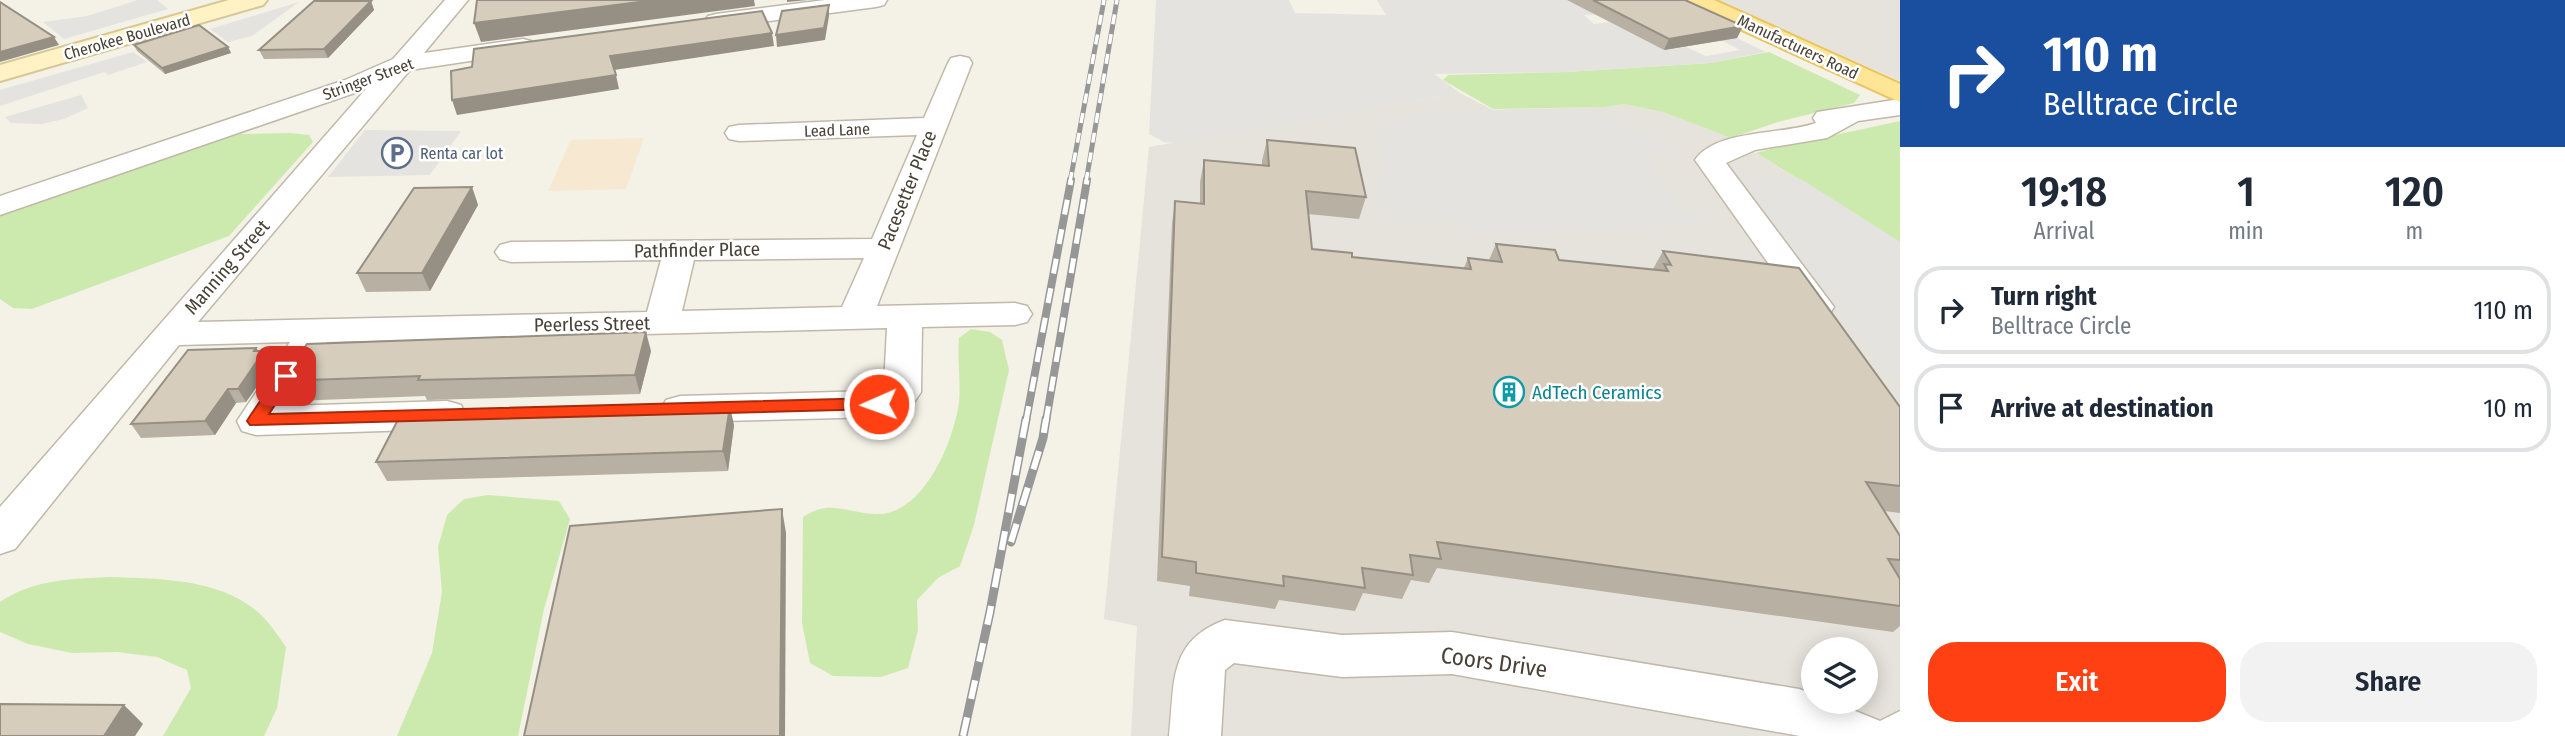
<!DOCTYPE html>
<html lang="en">
<head>
<meta charset="utf-8">
<style>
  :root { --surface:#fff; --page:#f2f2f3; --text:#1f2937; --muted:#747a83; --line:#e0e1e3; --accent:#ff4013 }
  body { margin:0; font-family:"Fira Sans Condensed",sans-serif; background:var(--page); color:var(--text); height:100vh; display:flex; flex-direction:column; font-size:26px; white-space:nowrap }
  * { box-sizing:border-box; margin:0 }
  p { font-size:23px; color:var(--muted) }
  .icon { flex:none; width:38px; height:38px; fill:none; stroke:currentColor; stroke-width:2; stroke-linecap:round; stroke-linejoin:round }
  .map { position:relative; flex:1; overflow:hidden }
  .drawer { display:flex; flex-direction:column; background:var(--surface); width:665px }
  .drawer>* { flex:none }
  .hud { background:#1a4fa0; color:#fff; overflow:hidden }
  .tools { position:absolute; left:1801px; top:637px; display:grid; gap:14px }
  .tools a { display:grid; place-items:center; width:77px; height:77px; border-radius:50%; background:var(--surface); box-shadow:0 4px 18px #0003; font-size:35px }
  .pin { position:absolute; display:grid; place-items:center; width:60px; height:60px; color:#fff; margin:-30px; border-radius:14px; box-shadow:0 4px 10px #0006 }
  .me { position:absolute; width:77px; margin:-38px; rotate:268deg; stroke-linejoin:round; filter:drop-shadow(0 0 5px #0008) }
  .turn { display:flex; align-items:center; gap:24px; height:147px; padding:0 28px; font-size:32px }
  .turn .icon { width:91px; height:91px; stroke-width:2.5 }
  .turn b { display:block; font-size:49px; line-height:60px }
  .eta { display:flex; justify-content:space-evenly; align-items:center; height:119px; text-align:center }
  .eta b { font-size:42px; font-weight:600; line-height:49px }
  .cta { display:flex; gap:14px; margin-top:auto; padding:14px 28px }
  .cta a { flex:1; height:80px; border-radius:28px; background:var(--accent); color:#fff; font-size:28px; font-weight:600; line-height:80px; text-align:center }
  .cta a+a { background:var(--page); color:var(--text) }
  ul { padding:0; list-style:none }
  li { display:flex; align-items:center; gap:21px; height:88px; margin:0 14px 10px; padding:0 14px; border:4px solid var(--line); border-radius:28px }
  li div { flex:1 }
  li b { display:block; font-size:26px }
  li em { font-style:normal }
  main { display:flex; flex:1; min-height:0 }
  .map>svg:first-child { display:block }
</style>
</head>
<body>
<main>
<div class="map">
<svg width="1900" height="736" viewBox="0 0 1900 736">
  <rect width="100%" height="100%" fill="#f4f1e7"/>
  <polygon fill="#f7e8d2" points="644,138 626,189 548,191 571,140"/>
  <g fill="#e6e2dc" fill-rule="evenodd">
    <polygon points="1717,0 1900,0 1900,81"/>
    <path d="M1460,93L1493,110L1605,107L1624,104L1663,112L1731,138L1900,242V736H1131L1137,626L1104,619L1149,147ZM1813,649H1866V702H1813Z"/>
  </g>
  <g fill="#cdeaae">
    <polygon points="1769,52 1860,95 1854,103 1778,122 1731,138 1663,112 1624,104 1605,107 1493,109 1443,80 1448,75 1566,72 1710,63"/>
    <polygon points="1900,121 1900,242 1756,153 1775,148"/>
    <polygon points="291,133 309,135 313,142 229,236 32,309 13,308 0,299 0,215 240,134"/>
    <path d="M971,329L990,332L1002,340L1009,370L974,525L960,566L938,578L917,600L918,630L908,668L881,677L833,676L810,663L802,623L803,517C829,499 847,513 875,514C923,517 954,441 959,402C961,381 957,359 959,338Z"/>
    <polygon points="488,495 559,501 570,519 544,609 518,736 397,736 432,653 442,592 438,547 447,515 464,499"/>
    <path d="M111,577C160,579 219,578 259,613C269,622 278,636 286,647L277,708L264,736H163L191,688L187,670L157,657L117,652L72,653L28,644L0,632V602C34,579 71,579 111,577Z"/>
  </g>
  <g fill="#e5e3df">
    <polygon points="138,0 157,0 168,9 64,39 43,22 87,16"/>
    <polygon points="1156,0 1289,0 1295,13 1386,15 1377,0 1607,0 1609,14 1584,15 1594,24 1609,22 1664,50 1686,47 1706,56 1740,50 1721,40 1737,38 1766,52 1710,63 1566,72 1434,74 1460,93 1176,143 1164,142 1149,134"/>
    <polygon points="299,2 252,36 228,42 210,29"/>
    <polygon points="133,52 147,62 108,75 104,72 0,106 0,90"/>
    <polygon points="81,95 88,108 64,119 42,124 11,123 5,117"/>
    <polygon points="1605,107 1597,112 1657,141 1676,158 1655,151 1645,156 1677,206 1690,215 1709,221 1684,225 1470,235 1459,220 1381,223 1375,182 1382,169 1376,132 1385,124 1418,112"/>
    <polygon points="365,130 461,131 430,175 328,177"/>
    <polygon points="1740,171 1754,177 1801,179 1900,242 1900,376 1887,376"/>
  </g>
  <g fill="none" stroke-linecap="round" stroke-linejoin="round">
    <g stroke="#c0b9a9" stroke-width="3">
      <g id="minor">
        <path d="M445,0H468L424,53L523,39L531,41L535,46L531,51L523,53L410,70L198,322L647,312L661,260L511,262L500,259L495,252L500,245L511,242L872,239L917,135L739,141L729,139L725,133L729,127L739,125L924,118L948,63L951,58L960,56L969,58L972,63L877,306L1015,303L1027,306L1032,314L1027,322L1015,325L922,327L921,392L915,401L879,417L680,422L666,418L661,409L666,400L680,396L873,391L884,385L887,328L327,342L285,406L447,401L461,405L466,415L461,425L447,429L256,435L242,431L237,421L290,342L179,345L15,549L0,554V507L366,89L0,215V196L345,80L393,59ZM864,258L842,307L682,311L694,260Z"/>
        <polygon points="825,0 887,0 884,5 876,7 716,28 708,26 705,21 708,16 716,14"/>
        <path d="M1900,99V115L1858,121L1827,138L1755,150L1726,163L1834,307L1829,315L1817,318L1805,315L1695,160C1716,129 1783,135 1816,123L1813,118L1817,112Z"/>
        <path d="M1225,620L1342,635L1452,632L1799,689L1813,694V702H1833L1880,721L1900,711V736H1800L1452,674L1342,677L1234,663L1225,670L1221,736H1169C1175,684 1167,641 1225,620Z"/>
      </g>
    </g>
    <g stroke="#d6c795" stroke-width="4">
      <polygon id="secondary" points="229,0 267,0 263,5 0,81 0,65"/>
    </g>
    <g stroke="#e8c561" stroke-width="4">
      <polygon id="primary" points="1683,0 1714,0 1900,84 1900,102 1687,5"/>
    </g>
    <use href="#minor" fill="#fff" fill-rule="evenodd"/>
    <use href="#secondary" fill="#fff3c6" fill-rule="evenodd"/>
    <use href="#primary" fill="#ffe595" fill-rule="evenodd"/>
    <g stroke="#979797" stroke-width="5">
      <g id="rail-far2">
        <polyline points="1070,182 1104,0"/>
        <polyline points="1086,182 1117,0"/>
      </g>
    </g>
    <g stroke="#979797" stroke-width="8">
      <g id="rail-far1">
        <polyline points="1026,421 1071,180"/>
        <polyline points="1046,421 1087,180"/>
      </g>
    </g>
    <g stroke="#979797" stroke-width="9">
      <g id="rail">
        <polyline points="1011,542 1043,438 1046,419"/>
        <polyline points="963,736 990,612 1026,419"/>
      </g>
    </g>
    <use href="#rail-far2" stroke="#fff" stroke-width="3.5" stroke-dasharray="10" stroke-linecap="butt"/>
    <use href="#rail-far1" stroke="#fff" stroke-width="5" stroke-dasharray="15" stroke-linecap="butt"/>
    <use href="#rail" stroke="#fff" stroke-width="6" stroke-dasharray="19" stroke-linecap="butt"/>
  </g>
  <g fill="#b8b0a2">
    <polygon points="1567,0 1685,0 1743,26 1737,38 1664,50"/>
    <polygon points="371,1 374,10 328,58 264,59 259,50"/>
    <polygon points="134,45 228,47 231,53 165,74 137,51"/>
    <polygon points="1267,140 1366,197 1359,219 1308,214 1312,249 1352,257 1464,268 1468,258 1489,260 1496,244 1559,260 1653,269 1663,251 1900,407 1900,513 1884,511 1900,536 1900,626 1893,632 1437,568 1429,583 1411,580 1402,599 1363,593 1355,611 1279,600 1275,609 1189,596 1190,586 1157,581 1172,223 1175,201 1200,203 1200,182 1204,160 1262,165 1262,161"/>
    <polygon points="472,187 478,205 430,291 366,292 357,273"/>
    <polygon points="256,348 272,365 246,402 236,403 215,435 141,438 131,424"/>
    <polygon points="651,351 640,394 427,400 425,396 293,401 281,381"/>
    <polygon points="734,425 728,471 387,481 376,462"/>
  </g>
  <g fill="#969084">
    <polygon points="655,0 754,0 755,6 481,42 474,23"/>
    <polygon points="787,0 808,0 787,2"/>
    <polygon points="371,1 374,10 328,58 324,49"/>
    <polygon points="829,5 829,16 825,40 777,47 776,35"/>
    <polygon points="1743,26 1737,38 1664,50 1669,39"/>
    <polygon points="772,33 774,46 614,70 610,56"/>
    <polygon points="54,37 59,45 0,62 0,52"/>
    <polygon points="228,47 231,53 165,74 162,68"/>
    <polygon points="616,75 619,89 457,115 452,100"/>
    <polygon points="472,187 478,205 430,291 422,273"/>
    <polygon points="646,332 651,351 640,394 635,375"/>
    <polygon points="256,348 261,356 264,351 272,365 246,402 238,389"/>
    <polygon points="228,389 236,403 215,435 205,421"/>
    <polygon points="730,406 734,425 728,471 723,451"/>
    <polygon points="782,509 786,533 785,736 780,736"/>
    <polygon points="124,705 143,724 135,736 104,736"/>
  </g>
  <g fill="#d6cdbc" stroke="#969084" stroke-width="2">
    <polygon points="477,0 655,0 474,23"/>
    <polygon points="1593,0 1685,0 1743,26 1669,39"/>
    <polygon points="314,1 371,1 324,49 259,50"/>
    <polygon points="0,2 54,37 0,52"/>
    <polygon points="829,5 824,28 776,35 782,11"/>
    <polygon points="762,11 772,33 610,56 616,75 452,100 451,71 472,67 474,49"/>
    <polygon points="199,25 228,47 162,68 134,45"/>
    <polygon points="1267,140 1355,148 1366,197 1306,191 1312,249 1352,253 1352,257 1471,269 1468,258 1502,262 1496,244 1555,250 1559,260 1668,271 1664,264 1671,265 1663,251 1799,268 1900,407 1900,486 1866,482 1900,536 1900,560 1888,559 1900,579 1900,606 1437,542 1441,559 1410,555 1413,575 1362,568 1365,588 1283,576 1284,586 1196,573 1196,562 1162,557 1175,201 1204,204 1204,160 1269,166"/>
    <polygon points="472,187 422,273 357,273 414,188"/>
    <polygon points="646,332 635,375 418,380 420,376 281,381 307,344"/>
    <polygon points="256,348 254,351 264,351 238,389 228,389 205,421 131,424 188,350"/>
    <polygon points="730,406 723,451 376,462 401,414"/>
    <polygon points="782,509 780,736 524,736 570,526"/>
    <polygon points="0,704 124,705 104,736 0,736"/>
  </g>
  <polygon fill="#ff4013" stroke="#a62a0c" stroke-width="2" points="286,370 294,376 269,414 879,398 887,404 879,409 250,425 247,421 250,416 280,372"/>
  <defs>
    <g id="parking-ring" transform="scale(1.575)"><circle r="9.5" fill="#fff" stroke="#5c6f8a" stroke-width="1.5"/><path d="M-3.5-5.5H1a3.5 3.5 0 0 1 0 7H-1V5.5H-3.5ZM-1-3.4V-.6H.8a1.4 1.4 0 0 0 0-2.8Z" fill="#5c6f8a"/></g>
    <g id="building-ring" transform="scale(1.575)"><circle r="9.5" fill="#fff" stroke="#0f9aa8" stroke-width="1.5"/><path d="M-4-6H4V6H1V3H-1V6H-4ZM-2.5-4.3h1.7v1.8h-1.7ZM.8-4.3h1.7v1.8H.8ZM-2.5-1h1.7V.8h-1.7ZM.8-1h1.7V.8H.8Z" fill="#0f9aa8"/></g>
  </defs>
  <g fill-rule="evenodd">
    <use href="#parking-ring" x="397" y="153"/>
    <use href="#building-ring" x="1509" y="392"/>
  </g>
  <g text-anchor="middle" dominant-baseline="central" stroke-width="5" stroke-linejoin="round" paint-order="stroke">
    <g font-size="16" fill="#484136" stroke="#fff">
      <text transform="translate(127 37) rotate(-16)">Cherokee Boulevard</text>
      <text transform="translate(1798 47) rotate(25)">Manufacturers Road</text>
      <text transform="translate(368 79) rotate(-20)">Stringer Street</text>
      <text transform="translate(837 130) rotate(-2)">Lead Lane</text>
    </g>
    <g font-size="16" fill="#4e5e75" stroke="#fff" text-anchor="start">
      <text x="420" y="153">Renta car lot</text>
    </g>
    <g font-size="19" fill="#484136" stroke="#fff">
      <text transform="translate(907 190) rotate(-68)">Pacesetter Place</text>
      <text transform="translate(697 250) rotate(-1)">Pathfinder Place</text>
      <text transform="translate(227 267) rotate(-49)">Manning Street</text>
      <text transform="translate(592 324) rotate(-1)">Peerless Street</text>
    </g>
    <g font-size="19" fill="#0d838f" stroke="#fff" text-anchor="start">
      <text x="1532" y="392">AdTech Ceramics</text>
    </g>
    <g font-size="23" fill="#484136" stroke="#fff">
      <text transform="translate(1494 662) rotate(8)">Coors Drive</text>
    </g>
  </g>
</svg>
<div class="tools">
<a><svg class="icon" aria-label="layers" viewBox="0 0 24 24"><path d="M12 4l9 5-9 5-9-5zM3 14l9 5 9-5"/></svg></a>
</div>
<div class="pin" style="left:286px;top:376px;background:#d93025"><svg class="icon" aria-label="arrive" viewBox="0 0 24 24"><path d="M6 21V4h12l-3 4 3 4H6"/></svg></div>
<svg class="me" style="left:879px;top:404px" viewBox="-20 -20 40 40"><circle r="17" fill="#ff4013" stroke="#fff" stroke-width="3"/><path d="M0-11L8 9 0 5-8 9z" fill="#fff"/></svg>
</div>
<section class="drawer">
<div class="hud">
<div class="turn"><svg class="icon" aria-label="right" viewBox="0 0 24 24"><path d="M7 20v-9h11M14 6l5 5-5 5"/></svg><div><b>110 m</b>Belltrace Circle</div></div>
</div>
<div class="eta">
<div><b>19:18</b><p>Arrival</p></div>
<div><b>1</b><p>min</p></div>
<div><b>120</b><p>m</p></div>
</div>
<ul>
<li><svg class="icon" aria-label="right" viewBox="0 0 24 24"><path d="M7 20v-9h11M14 6l5 5-5 5"/></svg><div><b>Turn right</b><p>Belltrace Circle</p></div><em>110 m</em></li>
<li><svg class="icon" aria-label="arrive" viewBox="0 0 24 24"><path d="M6 21V4h12l-3 4 3 4H6"/></svg><div><b>Arrive at destination</b></div><em>10 m</em></li>
</ul>
<div class="cta"><a>Exit</a><a>Share</a></div>
</section>
</main>
</body>
</html>
